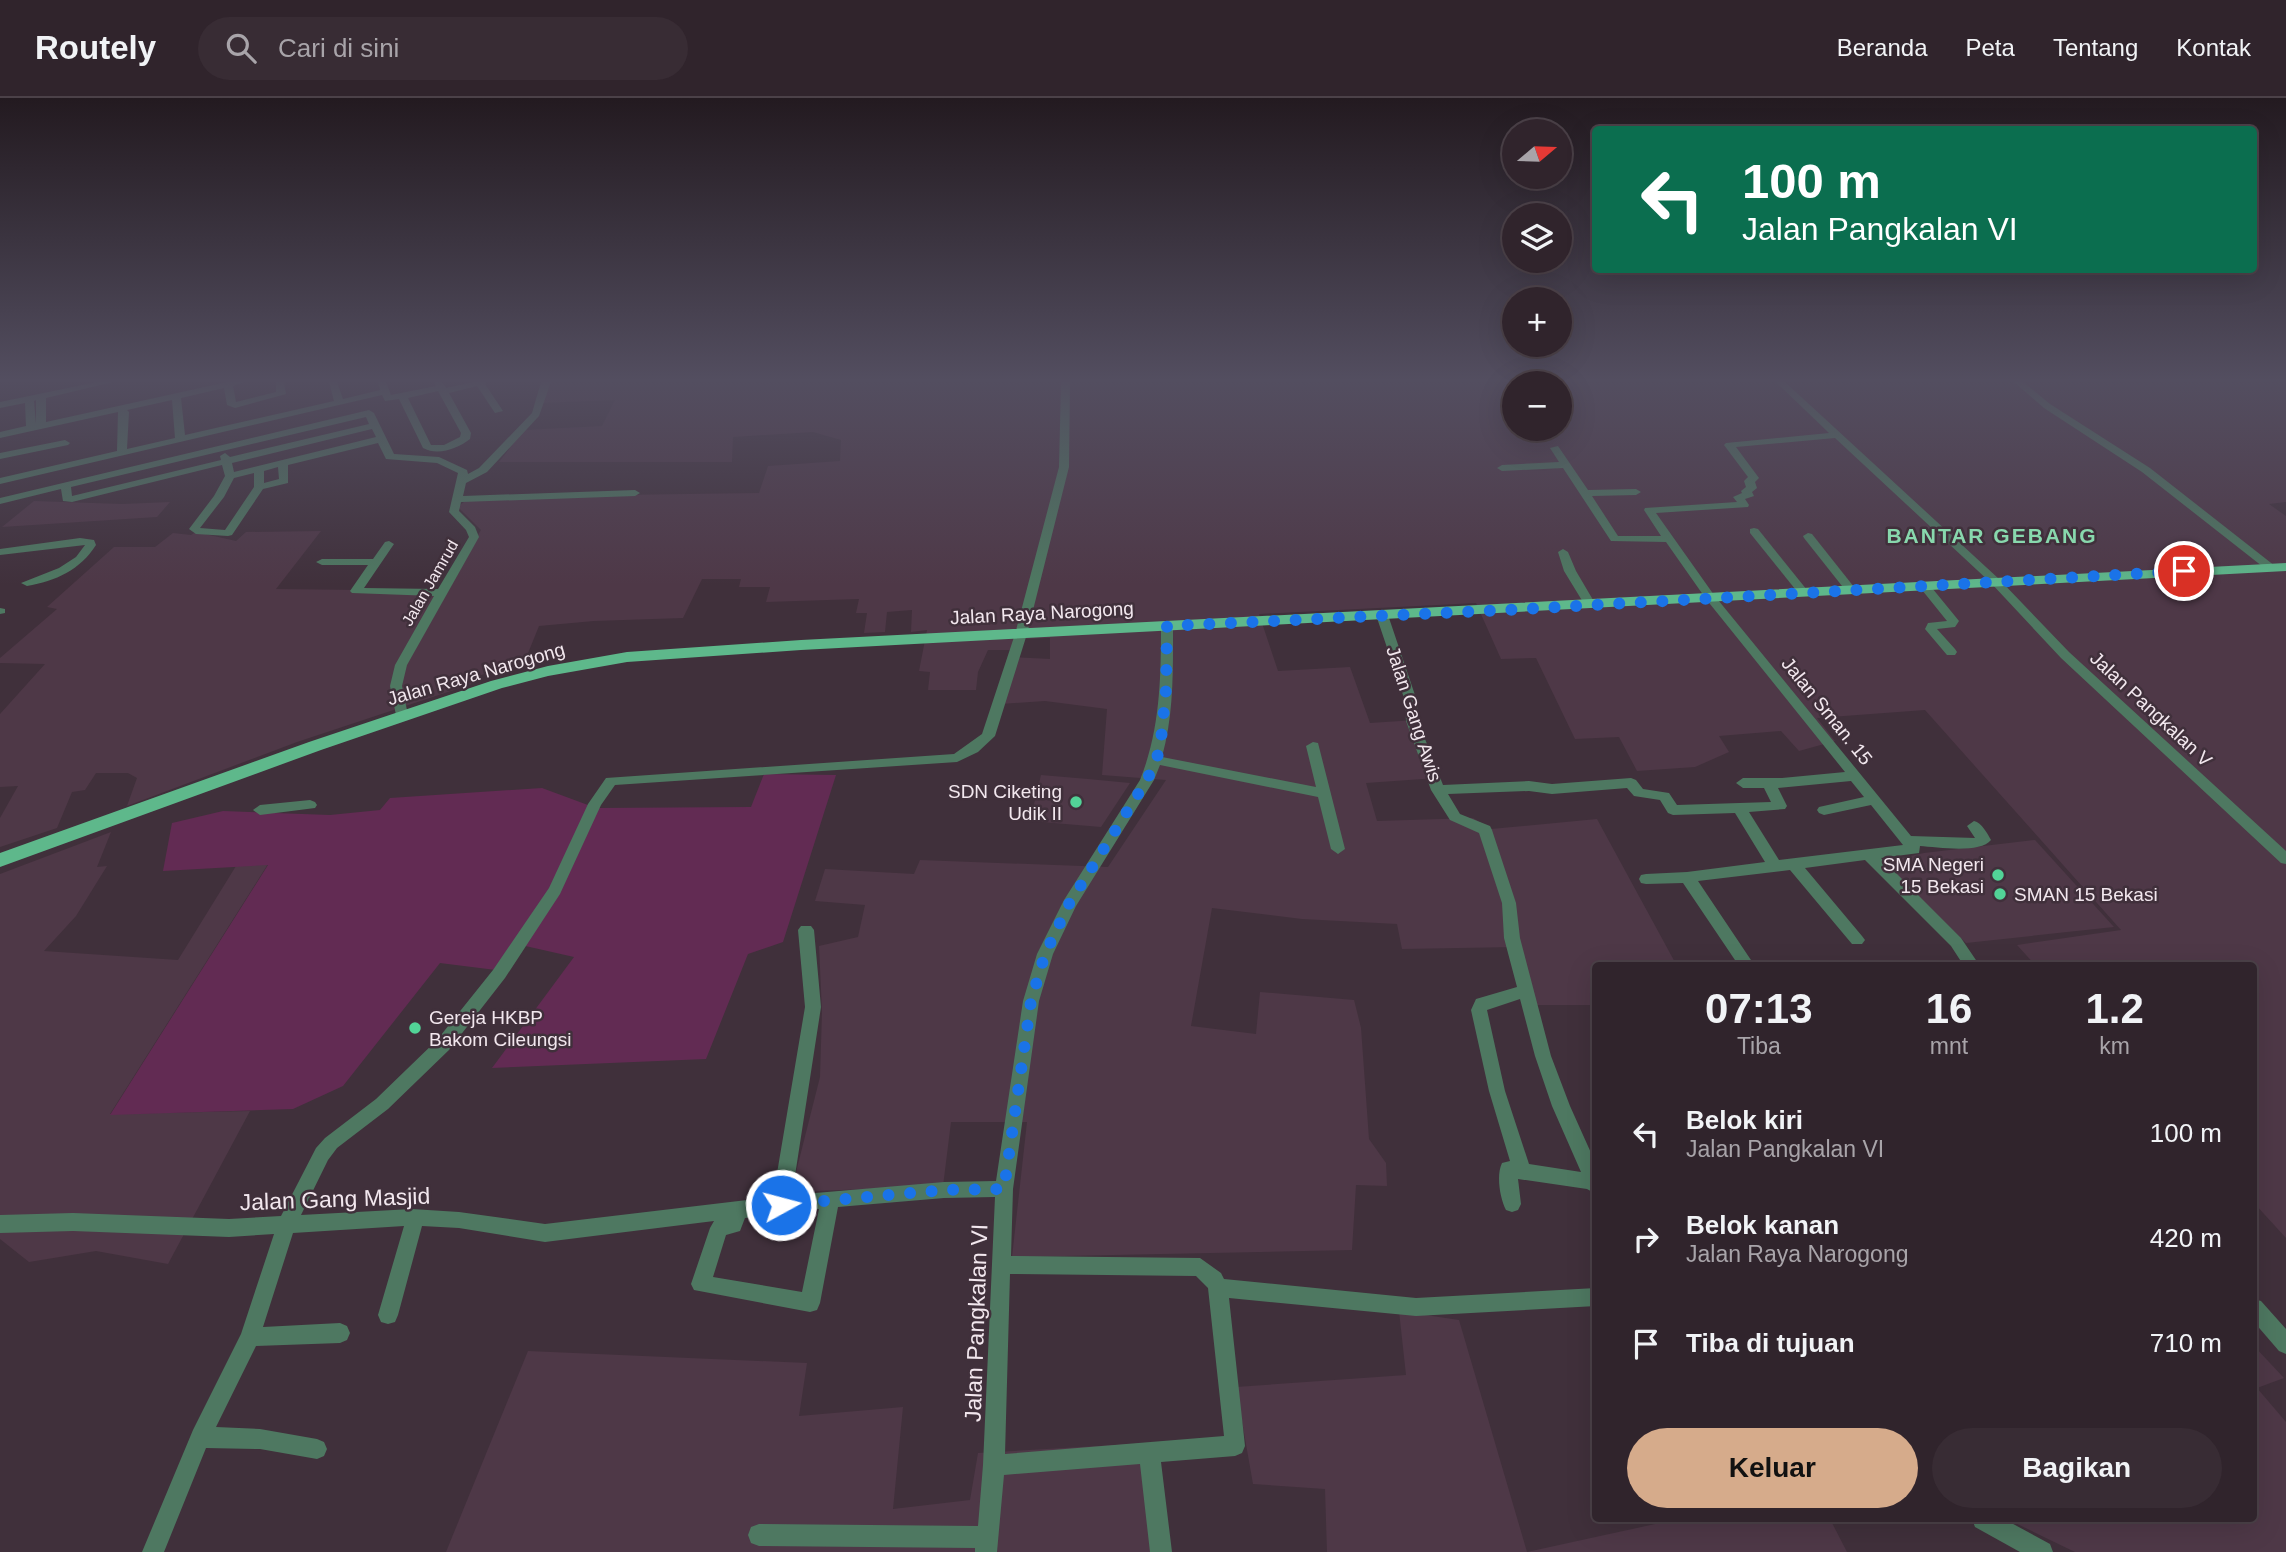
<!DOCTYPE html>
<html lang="id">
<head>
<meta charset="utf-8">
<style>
  :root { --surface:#30242c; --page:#382c34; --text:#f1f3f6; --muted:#a8a4a9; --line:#4b4148; --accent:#d6ab8b }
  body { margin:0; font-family:Arial,sans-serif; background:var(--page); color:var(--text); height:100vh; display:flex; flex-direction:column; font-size:26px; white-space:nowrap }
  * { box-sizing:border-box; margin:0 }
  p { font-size:23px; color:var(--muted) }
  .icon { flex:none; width:38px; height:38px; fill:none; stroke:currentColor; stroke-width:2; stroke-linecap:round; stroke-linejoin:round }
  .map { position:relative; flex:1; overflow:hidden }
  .panel { position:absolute; left:1592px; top:864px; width:665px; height:560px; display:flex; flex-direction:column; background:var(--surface); border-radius:7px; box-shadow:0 7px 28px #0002,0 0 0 2px var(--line) }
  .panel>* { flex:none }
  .banner { position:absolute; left:1592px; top:28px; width:665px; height:147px; border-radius:7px; box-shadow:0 7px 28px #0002,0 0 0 2px var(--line); background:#0b6e4f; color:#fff; overflow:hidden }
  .needle { width:46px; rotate:71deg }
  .tools { position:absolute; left:1502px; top:21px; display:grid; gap:14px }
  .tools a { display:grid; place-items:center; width:70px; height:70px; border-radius:50%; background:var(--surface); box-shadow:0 7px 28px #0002,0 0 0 2px var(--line); font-size:35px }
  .pin { position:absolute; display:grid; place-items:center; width:60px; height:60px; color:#fff; margin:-30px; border:4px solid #fff; border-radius:50%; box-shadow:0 2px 7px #0007 }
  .me { position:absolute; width:77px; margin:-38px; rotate:83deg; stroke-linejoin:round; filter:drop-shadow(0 0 5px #0008) }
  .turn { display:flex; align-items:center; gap:24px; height:147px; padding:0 35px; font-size:32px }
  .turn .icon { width:91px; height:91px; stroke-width:2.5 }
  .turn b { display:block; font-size:49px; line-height:60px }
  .eta { display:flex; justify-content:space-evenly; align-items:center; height:119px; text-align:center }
  .eta b { font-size:42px; font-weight:700; line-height:49px }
  .primary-button { display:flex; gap:14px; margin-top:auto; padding:14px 35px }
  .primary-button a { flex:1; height:80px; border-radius:42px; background:var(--accent); color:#111; font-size:28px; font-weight:700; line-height:80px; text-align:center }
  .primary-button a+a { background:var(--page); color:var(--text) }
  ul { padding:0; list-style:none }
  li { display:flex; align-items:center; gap:21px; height:105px; padding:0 35px }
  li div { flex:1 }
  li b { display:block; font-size:26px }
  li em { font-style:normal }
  header { display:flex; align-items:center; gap:42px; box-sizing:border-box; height:98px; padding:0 35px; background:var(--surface); border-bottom:2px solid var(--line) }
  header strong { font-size:33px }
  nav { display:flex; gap:38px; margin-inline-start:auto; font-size:24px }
  .search { width:490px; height:63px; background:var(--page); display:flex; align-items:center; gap:18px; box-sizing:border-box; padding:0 24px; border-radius:38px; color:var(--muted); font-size:26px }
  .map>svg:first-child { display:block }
</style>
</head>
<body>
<header>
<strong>Routely</strong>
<div class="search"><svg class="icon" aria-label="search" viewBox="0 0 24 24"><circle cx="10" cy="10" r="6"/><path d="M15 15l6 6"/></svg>Cari di sini</div>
<nav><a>Beranda</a><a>Peta</a><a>Tentang</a><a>Kontak</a></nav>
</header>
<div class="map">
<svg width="2286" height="1454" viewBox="0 0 2286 1454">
  <rect width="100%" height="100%" fill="#40303b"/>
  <g fill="#4e3847" fill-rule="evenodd">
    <path d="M552,284H2286V404L2269,406L2286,418V1140L2254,1105V868H2036L2017,847L2121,832L1925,612L1817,620L1835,643L1799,653L1781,633L1719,638L1729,654L1695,669L1637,673L1619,639L1575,641L1536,560L1501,561L1476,505L1259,516L1278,573L1350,569L1370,625L1416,622L1437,680L1366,685L1377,723L1473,720L1491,731L1597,721L1677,868H1596V907H1532L1515,849L1402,851L1397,826L1302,821L1212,810L1191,928L1256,936L1260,894L1354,902L1361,930L1369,1041L1386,1065L1387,1088L1356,1087L1352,1152L1012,1159L1027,1024H951L943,1088L791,1094L820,979L822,914L819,848L858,839L865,807L815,803L825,771L914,776L920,762L1108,769L1166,682L1102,677L1107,611L1045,603L1001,606L1013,559L1050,561V540L1020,541L1014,552H988L978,574L976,592H928L930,574L919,573L927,532L911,534L912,512L887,514L885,534L864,535L867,515H856L859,501L766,504L770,489H739L741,481H702L683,520L594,523L539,528L524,565L481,577L478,584L297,644L127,708L137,680L128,675H96L85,692L72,694L57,730L0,749V720L18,688L0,689V616L45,566L0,565V560L57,511L47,509L114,449H155L173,435L191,437L196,434L236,443L246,434L321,433L276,491L443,493L481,432L458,409L470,399L759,395L768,368L840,363L841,342L813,334L733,339L732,364H499L524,332L602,328L615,302L541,305ZM1514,285H1559V331H1514Z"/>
    <polygon points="34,403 122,406 170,404 157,419 2,429"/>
    <polygon points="1041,677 1088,681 1130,685 1101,729 1030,723"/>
    <polygon points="111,734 97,769 107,768 76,818 44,853 178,862 236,768 268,766 110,1016 250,1013 168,1166 96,1153 29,1164 0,1141 0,776"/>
    <polygon points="2035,742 2114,829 1966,845 1883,764 1924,755"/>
    <polygon points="1399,1213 1459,1222 1527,1454 1678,1421 1830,1421 1847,1454 1327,1454 1325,1391 1253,1386 1236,1289 1406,1277"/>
    <polygon points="2254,1248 2284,1280 2257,1290 2286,1324 2286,1454 2075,1454 2007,1421 2254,1421"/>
    <polygon points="528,1253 807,1265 799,1318 903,1309 893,1411 970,1402 978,1355 1150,1345 1168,1454 446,1454"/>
  </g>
  <polygon fill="#622b53" points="764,676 836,677 783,844 748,856 706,961 492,970 574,859 521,847 496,872 440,865 343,988 293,1011 110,1017 268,767 163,773 172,725 223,713 330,717 380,712 390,700 542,690 596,710 751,709"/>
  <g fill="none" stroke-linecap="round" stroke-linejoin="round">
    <g fill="#4e7861" fill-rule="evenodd">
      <path d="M97,284H113L46,300V324L227,284H244L233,288L236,304L276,294V284H284L286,296L235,310L227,307L224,290L181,300L185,337L334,303L329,284H337L343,301L380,292L378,284H386L391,297L436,288L434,284H442L446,290L473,284H486L485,286L503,313L495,315L477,288L449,295L471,335L470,341C457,351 438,358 423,350L399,301L385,303L382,297L0,386V380L117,353L118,314L0,340V334L26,328L25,305L0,310V304ZM438,293L461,335L460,339L444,347H431L408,300ZM36,302V326L34,303ZM172,302L175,340L127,351L129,314L127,312Z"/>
      <path d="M541,284H551L539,318L487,374L466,385L463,398L635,392L640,395L635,398L461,404L459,413L475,429L479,439L407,567L402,588L408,617L402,621L396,617L390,588L395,567L434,498L352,495L350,493L368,467H322L316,464L322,461H373L385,444L389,443L394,446L364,490L438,491L469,439L466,432L449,414L458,375L437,365L386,361L378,345L288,367V385L263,391L232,437L228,438L196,436L189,431L214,398L225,378L222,367L72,404L63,403L61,391L0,406V400L369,312L374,315L394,356L439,359L467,372L468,376L479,370L532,315ZM366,319L369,326L230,359L225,355L220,358L221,362L72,398L71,389ZM372,331L376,339L234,374L232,365ZM278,369L279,381L264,385V373ZM254,375V389L225,432L200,430L224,399L234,380Z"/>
      <path d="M1061,284H1070L1069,369L1027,536L995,638L978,654L957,664L615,687L601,707L560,796L505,880L449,952L388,1011L337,1050L328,1062L301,1117L412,1111L459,1114L545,1126L773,1099L805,909L798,832L801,828H811L814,832L821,909L792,1097L944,1084L996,1083L1023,903L1037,856L1064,802L1140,682C1160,632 1161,581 1161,528L1167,524L1173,528C1173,572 1174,616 1162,659L1316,689L1306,648L1313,644L1318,645L1345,751L1338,756L1331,751L1318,699L1160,667L1154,682L1076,808L1053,856L1039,903L1013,1091L1011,1158L1200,1160L1221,1175L1224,1181L1416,1200L1596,1190V1208L1416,1218L1229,1200L1245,1348L1242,1355L1235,1358L1161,1364L1172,1454H1150L1140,1366L1004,1377L997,1454H975V1450L759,1448L751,1445L748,1437L751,1429L759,1426L978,1428L983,1367L995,1099L944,1100L838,1109L820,1205L817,1212L810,1214L694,1192L691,1186L710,1130L714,1123L545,1144L459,1130L422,1128L398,1217L395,1224L388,1226L381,1224L378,1217L404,1128L293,1135L263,1229L340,1225L347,1228L350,1235L347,1242L340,1245L256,1248L216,1329L260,1331L317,1341L324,1344L327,1351L324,1358L317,1361L260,1351L206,1350L164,1454H142L193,1332L241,1236L274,1136L229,1139L73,1133L0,1135V1117L73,1115L229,1121L281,1118L316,1050L325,1040L376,1001L437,942L493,872L549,790L588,706L606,680L954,656L982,636L1015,536L1059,369ZM819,1111L802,1194L713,1179L726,1137L740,1133L745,1120ZM1010,1176L1196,1178L1208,1190L1224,1338L1005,1356Z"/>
      <path d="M1776,284H1785L1999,481L2069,554L2286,753V766L2281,765L2061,560L1991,485L1835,340L1736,349L1759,380L1755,384L1757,390L1752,394L1754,398L1745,401L1749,407L1748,409L1656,415L1714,497L1911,738L1975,740L1967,728L1974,723C1982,725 1987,735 1991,742C1980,756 1937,749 1920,748L1919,755L1881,760L1961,840L1980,868H1964L1951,848L1865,762L1805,770L1862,838L1865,842L1862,846H1852L1790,772L1698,783L1755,868H1739L1683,785L1646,786L1641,785L1639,781L1641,777L1646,776L1687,774L1765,764L1735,715L1673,717L1668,715L1660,702L1634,698L1627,690L1552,696L1529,693L1448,696L1460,716L1490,728L1492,732L1516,805L1520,840L1551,958L1570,1008L1596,1066V1096L1587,1091L1518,1081L1521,1106L1518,1112L1512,1114L1506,1112C1500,1101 1496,1077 1502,1065L1510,1063L1489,993L1471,912L1476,901L1517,889L1504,840L1502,805L1479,735L1450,722L1431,692L1406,623L1405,603L1376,517L1382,513L1388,517L1417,603L1418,623L1443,687L1529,683L1552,686L1631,680L1636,682L1643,691L1669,695L1677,707L1771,704L1764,690H1743L1736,685L1743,680H1782L1845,674L1706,501L1666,444L1611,443L1563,370L1502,373L1497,370L1502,367L1559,364L1550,350L1558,348L1588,392L1636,391L1641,394L1636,397L1592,398L1618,438H1661L1644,412L1645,410L1737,404L1733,399L1742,395L1741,393L1746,389L1744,383L1748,379L1724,347L1726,345L1829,335ZM1851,683L1864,699L1819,709L1817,712L1819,715L1824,717L1871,707L1903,747L1779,762L1749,714L1785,711L1787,708L1778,690ZM1520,901L1535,958L1552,1008L1581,1074L1529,1066L1505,993L1487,912Z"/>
      <polygon points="2014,284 2023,284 2050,306 2150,370 2275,468 2275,472 2267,472 2142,374 2044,310"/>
      <polygon points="65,342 70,345 68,347 0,361 0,355"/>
      <polygon points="1754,430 1758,431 1807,492 1807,496 1799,496 1750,435 1750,431"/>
      <polygon points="1808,435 1812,436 1854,489 1854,493 1846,493 1804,440 1803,438"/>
      <path d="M80,440L94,442L96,447C80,472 56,483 27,488L21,485L59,470L76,459L85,447L0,457V451Z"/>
      <polygon points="1563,451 1568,454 1576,473 1596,507 1594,509 1586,509 1564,473 1558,454"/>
      <polygon points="1924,484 1928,485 1959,523 1955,529 1937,531 1955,551 1957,554 1955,557 1947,557 1925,531 1928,525 1947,523 1918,487"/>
      <polygon points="0,510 5,511 5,515 0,516"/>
      <polygon points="310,702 315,704 317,707 315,710 260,717 253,712 260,707"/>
      <polygon points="2254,1201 2261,1203 2286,1231 2286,1256 2279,1253 2254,1224"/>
      <polygon points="1972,1421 2004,1421 2050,1446 2053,1454 2020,1454 1975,1429"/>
    </g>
    <polygon fill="#5eb88b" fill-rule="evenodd" points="2286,465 2286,473 801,552 627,564 548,578 502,590 321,652 0,769 0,755 309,644 491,583 548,568 627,554 801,542"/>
  </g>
  <linearGradient id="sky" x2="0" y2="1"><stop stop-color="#231a20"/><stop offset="0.58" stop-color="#534e60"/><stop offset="1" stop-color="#534e60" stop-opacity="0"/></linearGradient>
  <rect width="2286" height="487" fill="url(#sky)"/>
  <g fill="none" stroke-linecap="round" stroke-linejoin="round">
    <polyline stroke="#1a73e8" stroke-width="12" stroke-dasharray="0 21.6" points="781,1107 944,1092 1004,1091 1031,903 1045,856 1069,806 1147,682 1160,652 1166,591 1167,528 1526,511 2184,473"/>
  </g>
  <g fill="#52d397" stroke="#40303b" stroke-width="2.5">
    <circle cx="1076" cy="704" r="7"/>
    <circle cx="1998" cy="777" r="7"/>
    <circle cx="2000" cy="796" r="7"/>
    <circle cx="415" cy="930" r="7"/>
  </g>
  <g text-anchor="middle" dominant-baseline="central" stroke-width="5" stroke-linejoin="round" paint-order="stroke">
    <g font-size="16" fill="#f2e7ee" stroke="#40303b">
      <text transform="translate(430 485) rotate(-60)">Jalan Jamrud</text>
    </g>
    <g font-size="19" fill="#f2e7ee" stroke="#40303b">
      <text transform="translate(1042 515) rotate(-3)">Jalan Raya Narogong</text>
      <text transform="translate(476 576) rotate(-16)">Jalan Raya Narogong</text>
      <text transform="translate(2151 611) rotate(43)">Jalan Pangkalan V</text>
      <text transform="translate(1827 613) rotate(51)">Jalan Sman. 15</text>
      <text transform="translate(1414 616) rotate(72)">Jalan Gang Awis</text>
    </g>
    <g font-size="19" fill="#f2e7ee" stroke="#40303b" text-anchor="end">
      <text x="1062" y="693">SDN Ciketing<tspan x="1062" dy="22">Udik II</tspan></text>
      <text x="1984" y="766">SMA Negeri<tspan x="1984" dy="22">15 Bekasi</tspan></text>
      <text x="2014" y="796" text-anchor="start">SMAN 15 Bekasi</text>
      <text x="429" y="919" text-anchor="start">Gereja HKBP<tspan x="429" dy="22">Bakom Cileungsi</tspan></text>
    </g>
    <g font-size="21" font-weight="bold" letter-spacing="2" fill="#88d8ad" stroke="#40303b">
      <text x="1992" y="437">BANTAR GEBANG</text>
    </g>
    <g font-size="23" fill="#f2e7ee" stroke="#40303b">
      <text transform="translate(335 1101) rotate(-2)">Jalan Gang Masjid</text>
      <text transform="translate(976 1225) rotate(-88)">Jalan Pangkalan VI</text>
    </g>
  </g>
</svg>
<div class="tools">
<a><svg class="needle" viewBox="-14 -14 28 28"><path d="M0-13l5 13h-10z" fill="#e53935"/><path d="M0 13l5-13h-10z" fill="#a8a4a9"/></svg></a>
<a><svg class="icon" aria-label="layers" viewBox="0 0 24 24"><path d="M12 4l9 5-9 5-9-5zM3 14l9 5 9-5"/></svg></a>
<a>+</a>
<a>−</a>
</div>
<div class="pin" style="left:2184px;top:473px;background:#d93025"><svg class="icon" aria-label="arrive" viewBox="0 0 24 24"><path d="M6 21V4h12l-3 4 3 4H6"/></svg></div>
<svg class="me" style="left:781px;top:1107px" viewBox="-20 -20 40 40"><circle r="17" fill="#1a73e8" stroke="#fff" stroke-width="3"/><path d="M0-11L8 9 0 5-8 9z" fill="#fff"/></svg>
<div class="banner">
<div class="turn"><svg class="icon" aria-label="left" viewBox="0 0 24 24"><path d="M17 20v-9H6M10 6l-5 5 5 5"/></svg><div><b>100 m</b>Jalan Pangkalan VI</div></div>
</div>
<section class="panel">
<div class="eta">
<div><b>07:13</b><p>Tiba</p></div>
<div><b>16</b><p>mnt</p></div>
<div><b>1.2</b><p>km</p></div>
</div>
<ul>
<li><svg class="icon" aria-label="left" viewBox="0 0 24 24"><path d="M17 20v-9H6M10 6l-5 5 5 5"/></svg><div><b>Belok kiri</b><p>Jalan Pangkalan VI</p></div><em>100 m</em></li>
<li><svg class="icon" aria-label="right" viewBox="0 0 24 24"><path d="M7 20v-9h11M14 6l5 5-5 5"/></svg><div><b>Belok kanan</b><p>Jalan Raya Narogong</p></div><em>420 m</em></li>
<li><svg class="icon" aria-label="arrive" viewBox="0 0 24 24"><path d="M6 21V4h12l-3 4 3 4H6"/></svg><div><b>Tiba di tujuan</b></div><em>710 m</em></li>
</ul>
<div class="primary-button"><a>Keluar</a><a>Bagikan</a></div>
</section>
</div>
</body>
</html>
